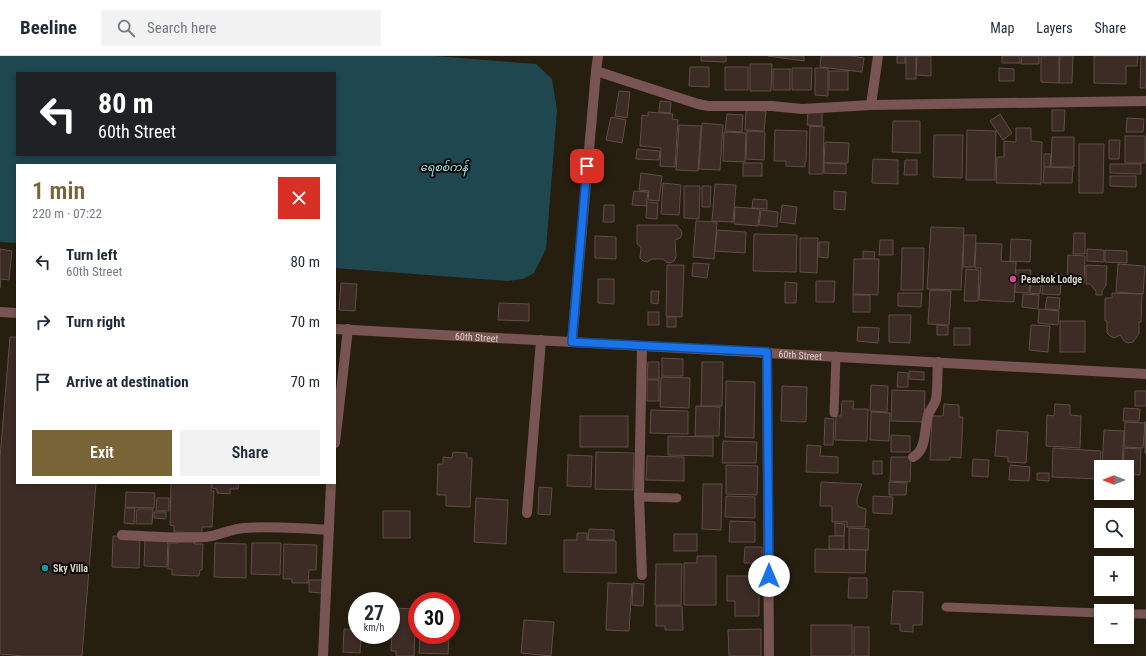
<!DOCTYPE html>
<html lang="en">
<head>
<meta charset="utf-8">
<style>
  :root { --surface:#fff; --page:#f2f2f3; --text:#1f2937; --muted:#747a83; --line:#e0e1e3; --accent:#796437 }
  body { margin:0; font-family:"Roboto Condensed","Noto Sans Myanmar",sans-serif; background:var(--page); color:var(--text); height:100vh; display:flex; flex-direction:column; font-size:15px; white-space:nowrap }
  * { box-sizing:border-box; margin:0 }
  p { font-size:13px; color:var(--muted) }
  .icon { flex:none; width:22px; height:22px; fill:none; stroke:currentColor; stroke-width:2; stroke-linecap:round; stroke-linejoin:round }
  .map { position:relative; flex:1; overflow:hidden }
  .sheet { position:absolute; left:16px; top:108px; width:320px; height:320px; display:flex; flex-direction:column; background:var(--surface); border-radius:0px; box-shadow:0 2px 6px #0003 }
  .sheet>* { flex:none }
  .guide { position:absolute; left:16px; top:16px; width:320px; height:84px; border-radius:0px; box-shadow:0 2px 6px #0003; background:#202124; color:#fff; overflow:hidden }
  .needle { width:26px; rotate:270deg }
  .controls { position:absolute; left:1094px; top:404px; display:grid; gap:8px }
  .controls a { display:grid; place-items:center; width:40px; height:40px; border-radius:0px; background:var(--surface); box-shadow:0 2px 6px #0003; font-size:20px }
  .speed { position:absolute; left:348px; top:536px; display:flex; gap:8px; font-size:20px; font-weight:700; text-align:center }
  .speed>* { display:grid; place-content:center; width:52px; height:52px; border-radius:50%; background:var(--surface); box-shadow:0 2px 6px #0003; line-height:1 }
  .speed small { font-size:10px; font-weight:400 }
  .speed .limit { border:6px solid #d22; background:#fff; color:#111 }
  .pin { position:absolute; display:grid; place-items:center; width:34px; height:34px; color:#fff; margin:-17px; border-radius:8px; box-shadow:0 2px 6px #0006 }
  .me { position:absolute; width:44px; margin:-22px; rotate:0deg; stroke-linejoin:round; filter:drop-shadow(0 0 3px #0008) }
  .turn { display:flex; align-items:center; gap:14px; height:84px; padding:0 16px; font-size:18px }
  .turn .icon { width:52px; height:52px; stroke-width:2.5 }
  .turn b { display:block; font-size:28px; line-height:34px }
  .round { display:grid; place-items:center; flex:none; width:42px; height:42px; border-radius:0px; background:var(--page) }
  .headline { display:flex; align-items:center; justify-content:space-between; height:68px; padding:0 16px }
  h1 { font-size:24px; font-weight:600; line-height:30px; color:var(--accent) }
  .button { display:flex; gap:8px; margin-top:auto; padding:8px 16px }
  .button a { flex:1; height:46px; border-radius:0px; background:var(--accent); color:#fff; font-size:16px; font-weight:600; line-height:46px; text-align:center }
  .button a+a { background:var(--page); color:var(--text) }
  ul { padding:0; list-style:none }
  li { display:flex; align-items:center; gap:12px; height:60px; padding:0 16px }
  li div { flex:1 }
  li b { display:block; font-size:15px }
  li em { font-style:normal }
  header { display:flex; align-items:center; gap:24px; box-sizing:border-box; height:56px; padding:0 20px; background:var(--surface); border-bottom:1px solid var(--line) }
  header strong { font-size:19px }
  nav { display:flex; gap:22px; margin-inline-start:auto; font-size:14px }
  .search { width:280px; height:36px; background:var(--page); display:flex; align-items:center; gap:10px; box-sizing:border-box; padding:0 14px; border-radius:0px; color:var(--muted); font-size:15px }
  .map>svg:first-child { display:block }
</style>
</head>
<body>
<header>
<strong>Beeline</strong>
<div class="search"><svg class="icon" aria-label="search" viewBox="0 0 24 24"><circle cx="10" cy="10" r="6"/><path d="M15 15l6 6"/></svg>Search here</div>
<nav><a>Map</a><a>Layers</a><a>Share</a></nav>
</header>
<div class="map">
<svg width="1146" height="600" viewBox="0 0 1146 600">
  <rect width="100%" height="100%" fill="#261e0f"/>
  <path fill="#1f4750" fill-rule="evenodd" d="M0,0H435L536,8L552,23L557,54L546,193L534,217L523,223L507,225L335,212V109H17V187L0,186ZM17,17H335V99H17Z"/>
  <g fill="#3d2b26" stroke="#604d47">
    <polygon points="701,0 726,0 726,6 701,5"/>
    <polygon points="768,0 804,0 804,5"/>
    <polygon points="821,0 851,0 864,2 862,16 820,11"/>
    <rect x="897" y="0" width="8" height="7"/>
    <rect x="906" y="0" width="10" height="23"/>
    <polygon points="917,0 931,0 931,20 916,19"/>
    <rect x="1002" y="0" width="18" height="7"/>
    <polygon points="1022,0 1039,0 1039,8 1021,8"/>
    <polygon points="1041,0 1059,0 1059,27 1041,26"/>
    <polygon points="1060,0 1073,0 1072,27 1059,27"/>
    <polygon points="1094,0 1138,0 1137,10 1126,10 1126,28 1094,27"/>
    <polygon points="1141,0 1146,0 1146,32 1140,32"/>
    <polygon points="750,8 772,8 771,35 750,35"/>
    <polygon points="690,11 709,11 709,31 689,30"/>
    <rect x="725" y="11" width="23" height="23"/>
    <polygon points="792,12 812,12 811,34 792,34"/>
    <polygon points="815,12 828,12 828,40 815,39"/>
    <polygon points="999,12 1014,13 1014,25 999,25"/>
    <rect x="773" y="13" width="17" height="21"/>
    <rect x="829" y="15" width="19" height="19"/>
    <polygon points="619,35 630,36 627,62 615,60"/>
    <polygon points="660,45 671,46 670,57 659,56"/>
    <polygon points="746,54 766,55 764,75 745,74"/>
    <polygon points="1052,54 1065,54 1064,75 1052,75"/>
    <polygon points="648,56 673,58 672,63 678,64 675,111 660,110 661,92 640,90 642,59 648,60"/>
    <polygon points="808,56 822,56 822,70 807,69"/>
    <polygon points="727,58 743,59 742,76 725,75"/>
    <polygon points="1000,58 1012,77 1003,84 990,65"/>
    <polygon points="611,61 626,64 622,87 606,84"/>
    <polygon points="1127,62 1144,63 1143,76 1126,76"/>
    <polygon points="893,65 920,65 920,97 892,96"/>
    <polygon points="702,67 723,69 720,114 699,113"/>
    <polygon points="679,69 701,70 698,115 676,114"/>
    <polygon points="810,70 824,71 823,118 809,118"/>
    <polygon points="1016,72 1031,72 1031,85 1042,86 1041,128 996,127 997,101 1004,101 1004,85 1016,86"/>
    <polygon points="775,74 807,75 806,106 805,106 805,111 786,110 786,105 774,105"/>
    <polygon points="967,74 996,75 995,124 966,124"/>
    <polygon points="747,75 765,76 764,104 746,103"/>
    <polygon points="724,76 746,77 745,106 723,105"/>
    <polygon points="934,79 963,79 962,122 933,121"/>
    <rect x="1125" y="80" width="20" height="27"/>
    <polygon points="1052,81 1074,81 1074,111 1051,111"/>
    <polygon points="1109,84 1120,84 1119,103 1109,103"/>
    <polygon points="825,86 849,87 848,107 824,107"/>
    <polygon points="1079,88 1104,88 1103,137 1079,137"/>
    <polygon points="637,93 660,95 659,104 636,103"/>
    <polygon points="1044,98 1051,98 1050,111 1044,111"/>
    <polygon points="873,103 898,104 898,128 872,127"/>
    <polygon points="905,104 917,104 917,119 904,119"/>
    <rect x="743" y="107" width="19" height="13"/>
    <polygon points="824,107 846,108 846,118 824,117"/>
    <polygon points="1110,108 1141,108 1141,118 1110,117"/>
    <polygon points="1044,111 1073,112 1072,127 1043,127"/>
    <polygon points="641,117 662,120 659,145 648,144 649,135 639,134"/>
    <polygon points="1110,120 1136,120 1136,131 1110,130"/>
    <polygon points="663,127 681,129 679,159 661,158"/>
    <polygon points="715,128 736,129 733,166 712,165"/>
    <polygon points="684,130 700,130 699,163 684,162"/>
    <polygon points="702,130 711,130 710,151 702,151"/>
    <polygon points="634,135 648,136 646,150 632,149"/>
    <polygon points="834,135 846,136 845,154 834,153"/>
    <polygon points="753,143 767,144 767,153 752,152"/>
    <polygon points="647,146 658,147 657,163 646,162"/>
    <polygon points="604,149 614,149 614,166 603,166"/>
    <polygon points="782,149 797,151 795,168 780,166"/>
    <polygon points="735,151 760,153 758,170 734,168"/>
    <polygon points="761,154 778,156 777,171 759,169"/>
    <polygon points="696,165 717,166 714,203 693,201"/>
    <polygon points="637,169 677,169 677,171 681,174 682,178 680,182 675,184 676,201 674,205 670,207 666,206 663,203 652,203 647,206 643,205 640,202 641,191 637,188"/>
    <polygon points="931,171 964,172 961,234 927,233"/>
    <polygon points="717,174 746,176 745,197 715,195"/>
    <polygon points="1074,177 1085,177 1085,198 1073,198"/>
    <polygon points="754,178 797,179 796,216 753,215"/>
    <polygon points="964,179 976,179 974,211 963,211"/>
    <polygon points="595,180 616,181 616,203 595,202"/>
    <polygon points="800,182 818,182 817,217 800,216"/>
    <polygon points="1011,183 1031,184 1030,206 1010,205"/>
    <polygon points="880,184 893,184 893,199 879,199"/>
    <polygon points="819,186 829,186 828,202 819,201"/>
    <polygon points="976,187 1002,188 1001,205 1016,206 1014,246 979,244 981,212 975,212"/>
    <polygon points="902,192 924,192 923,234 901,234"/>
    <polygon points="0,193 12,195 9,224 1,223 0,232"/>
    <polygon points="1087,193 1104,194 1104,206 1087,205"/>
    <polygon points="1105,194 1127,195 1127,207 1105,206"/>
    <polygon points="863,195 875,196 874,203 863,203"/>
    <polygon points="1068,199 1085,200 1084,227 1067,226"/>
    <polygon points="854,203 879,203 878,239 853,238"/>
    <polygon points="693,207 709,208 707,222 692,220"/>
    <polygon points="1118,208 1145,210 1143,238 1116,236"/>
    <polygon points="667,209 684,209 682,261 666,260"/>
    <polygon points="1086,209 1107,210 1106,229 1102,235 1102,239 1096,239 1096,235 1090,228 1086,228"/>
    <polygon points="966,213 979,214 978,245 964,245"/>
    <polygon points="1016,214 1031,214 1029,237 1015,236"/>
    <polygon points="1055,217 1062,218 1060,239 1042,238 1043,227 1054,228"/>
    <polygon points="598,223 614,223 614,248 598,247"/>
    <polygon points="816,225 835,225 834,246 816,246"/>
    <polygon points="785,226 797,227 796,247 785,247"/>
    <polygon points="1031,226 1041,227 1040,238 1030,237"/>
    <polygon points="341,227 357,228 355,255 339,254"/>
    <polygon points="930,234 951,235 949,269 928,268"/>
    <polygon points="651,235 659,235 658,248 651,247"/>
    <polygon points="898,237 922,237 921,251 898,250"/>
    <polygon points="1112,237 1142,238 1141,266 1139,266 1139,278 1133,286 1128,287 1124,285 1120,279 1114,282 1110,280 1107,277 1107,265 1105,265 1105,242 1112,242"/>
    <polygon points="1023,238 1039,239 1038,253 1022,251"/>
    <rect x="853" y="239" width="17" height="17"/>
    <polygon points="1047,241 1060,242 1059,254 1045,253"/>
    <polygon points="499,247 529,248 529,265 498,264"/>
    <polygon points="1039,253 1059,255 1058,269 1038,267"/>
    <rect x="648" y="256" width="11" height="13"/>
    <polygon points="889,259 911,259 910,287 889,286"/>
    <rect x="667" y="261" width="9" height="10"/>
    <rect x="1060" y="265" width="25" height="31"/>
    <polygon points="937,269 948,270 948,279 937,279"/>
    <polygon points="1031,269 1050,270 1048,296 1029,294"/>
    <polygon points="858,271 879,272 878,287 857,285"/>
    <rect x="954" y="272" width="16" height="17"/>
    <polygon points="10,281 17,281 17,427 96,427 82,600 24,600 0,598 0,402"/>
    <polygon points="662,302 683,303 683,320 662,320"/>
    <polygon points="648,306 659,306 659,323 647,323"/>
    <polygon points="702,306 723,306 722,350 701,350"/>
    <polygon points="909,315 924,316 924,324 909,323"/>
    <polygon points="898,316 908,317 908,331 897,331"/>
    <polygon points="661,321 690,322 689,352 660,351"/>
    <rect x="647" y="324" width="12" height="21"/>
    <polygon points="726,325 755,326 754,382 725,381"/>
    <polygon points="871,329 888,330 887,356 870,355"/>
    <polygon points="782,330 807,331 806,366 781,365"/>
    <polygon points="892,334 925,335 924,366 891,365"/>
    <rect x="1135" y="335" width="11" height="15"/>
    <polygon points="842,345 854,345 853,353 868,353 867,385 835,384 836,360 841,360"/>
    <polygon points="944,348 959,349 959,361 963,361 961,402 950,401 950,404 930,404 932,360 943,360"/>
    <polygon points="1055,348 1070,349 1070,359 1081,360 1080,392 1046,390 1047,359 1054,360"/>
    <polygon points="696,350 720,351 719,380 695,380"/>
    <polygon points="1124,352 1140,353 1139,365 1123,365"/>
    <polygon points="651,354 688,355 688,378 650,377"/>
    <polygon points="871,356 890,357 889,385 870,384"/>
    <rect x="580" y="360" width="48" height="31"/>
    <polygon points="825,362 834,363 833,389 824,389"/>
    <polygon points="1125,366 1145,367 1143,392 1124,391"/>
    <rect x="1145" y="366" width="1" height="31"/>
    <polygon points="997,374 1028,376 1026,407 1008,406 1008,401 995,400"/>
    <polygon points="1104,374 1124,375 1122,411 1102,411"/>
    <polygon points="891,379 910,380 910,396 891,396"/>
    <polygon points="668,380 713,381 713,400 668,399"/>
    <polygon points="723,385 757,386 756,407 722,407"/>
    <polygon points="807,389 821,390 820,400 838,401 838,417 806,416"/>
    <polygon points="1053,392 1101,395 1099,423 1052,421"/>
    <polygon points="1124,392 1141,393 1140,419 1127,418 1127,411 1123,411"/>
    <polygon points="453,396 467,397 467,402 472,402 470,451 446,450 446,439 437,439 438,408 443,408 443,401 452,402"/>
    <polygon points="596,396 634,397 633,434 595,433"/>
    <polygon points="568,399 592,400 591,431 567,430"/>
    <polygon points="647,400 684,401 684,425 646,424"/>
    <polygon points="891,401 911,401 910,426 890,425"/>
    <polygon points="973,403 989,404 988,421 972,420"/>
    <rect x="873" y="405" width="9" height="13"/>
    <polygon points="726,409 758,410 757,439 726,438"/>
    <polygon points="1010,409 1030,411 1029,425 1009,424"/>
    <polygon points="1037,417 1049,417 1049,425 1037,424"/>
    <polygon points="821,426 862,428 857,442 857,448 859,451 866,453 865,471 847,471 847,466 832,466 832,450 820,450"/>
    <polygon points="889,426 907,427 906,439 889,439"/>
    <polygon points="171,427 211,427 211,435 214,435 212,471 202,471 202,477 174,476 174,470 170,469"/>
    <polygon points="212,427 239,427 238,433 230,433 230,438 217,437 217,433 212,432"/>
    <polygon points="703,428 722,428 721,474 702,473"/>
    <polygon points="539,431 552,432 550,459 538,458"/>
    <polygon points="126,436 155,437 154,452 125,451"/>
    <polygon points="726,440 755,441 755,462 725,461"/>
    <polygon points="873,440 893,441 892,458 873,457"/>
    <polygon points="157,442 169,442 169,455 156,455"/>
    <polygon points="476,442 508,444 506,488 474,486"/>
    <polygon points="125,452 135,452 134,468 124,467"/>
    <polygon points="137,453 153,453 152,468 136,468"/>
    <rect x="383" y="455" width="27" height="27"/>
    <polygon points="154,456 166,456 166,463 154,462"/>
    <polygon points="730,465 755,466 755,486 729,486"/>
    <polygon points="835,467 845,468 844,480 835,480"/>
    <polygon points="849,472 869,473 868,494 849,493"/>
    <polygon points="589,473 614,474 614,484 588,484"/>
    <polygon points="577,477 587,477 587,484 616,485 616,517 564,516 564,484 577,484"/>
    <rect x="674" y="478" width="23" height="17"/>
    <polygon points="113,480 140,481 139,512 112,511"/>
    <rect x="829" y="480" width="15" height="13"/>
    <polygon points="145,482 168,482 167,511 144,510"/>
    <polygon points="178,482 194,482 194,488 203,488 202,514 200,514 199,520 172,519 172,513 168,513 169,487 178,487"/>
    <polygon points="215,487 246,488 246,522 214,521"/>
    <polygon points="252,487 281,487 280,519 251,518"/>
    <polygon points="284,488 317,489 316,514 309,514 308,527 292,527 292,523 283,523"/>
    <polygon points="745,491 762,491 762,507 744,507"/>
    <polygon points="815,493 866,494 865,517 815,516"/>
    <polygon points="697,500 716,500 716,549 684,549 684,507 697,507"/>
    <polygon points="656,508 682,508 681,549 655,549"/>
    <polygon points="727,520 759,520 759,560 735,560 735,545 727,545"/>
    <polygon points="849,522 867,522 867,542 848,542"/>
    <polygon points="309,524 322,524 322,537 309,536"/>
    <polygon points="608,527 632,528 629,575 606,574"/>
    <polygon points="633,527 644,528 643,550 632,549"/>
    <polygon points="893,535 923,536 922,569 913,569 913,576 900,575 900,568 891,568"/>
    <polygon points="656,550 682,550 683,574 665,574 665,570 656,570"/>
    <polygon points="393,552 416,553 414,600 396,600 396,595 391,595"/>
    <polygon points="524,564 554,566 551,600 521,597"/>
    <rect x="811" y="569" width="41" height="31"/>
    <rect x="854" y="571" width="15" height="29"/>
    <polygon points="344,573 357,574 357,579 361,579 360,597 343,596"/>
    <polygon points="761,573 761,600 729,600 728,574"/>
    <polygon points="374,579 390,579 390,582 374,581"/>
    <polygon points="420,579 449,579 448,598 419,597"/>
  </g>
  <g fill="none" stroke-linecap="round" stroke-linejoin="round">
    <g stroke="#785452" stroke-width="9">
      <polyline points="834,357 836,300"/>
      <polyline points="639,441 677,442"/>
      <polyline points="946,551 1101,557"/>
      <polyline points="1127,558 1146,558"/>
    </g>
    <g stroke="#785452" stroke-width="10">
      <polyline points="598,0 596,15 698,48 708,50 772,50 802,53 871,49 1146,45"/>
      <polyline points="871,49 878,0"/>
      <polyline points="0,256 17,257"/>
      <path id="s1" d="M335,273L1146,318"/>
      <polyline points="572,286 596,15"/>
      <polyline points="767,296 769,600"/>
      <polyline points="335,387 348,273"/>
      <path d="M913,401C927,394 924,373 928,359C930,353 935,349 936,343C938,331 937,318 938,306"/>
      <polyline points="527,457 541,284"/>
      <path d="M122,479C149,480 178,483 205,481C218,480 230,473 244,472C272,470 301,472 329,474"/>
      <polyline points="642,519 639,441 642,290"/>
      <polyline points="323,600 331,427"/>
    </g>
  </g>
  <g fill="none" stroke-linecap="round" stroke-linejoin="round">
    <g stroke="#114b97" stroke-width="10">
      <polyline id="route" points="587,110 572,286 767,296 769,520"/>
    </g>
    <use href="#route" stroke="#1a73e8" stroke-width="7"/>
  </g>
  <circle fill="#d1479c" stroke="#0c0904" stroke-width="1.5" cx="1013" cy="223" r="4"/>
  <circle fill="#0f9aa8" stroke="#0c0904" stroke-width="1.5" cx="45" cy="512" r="4"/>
  <g text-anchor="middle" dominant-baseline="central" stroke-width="4" stroke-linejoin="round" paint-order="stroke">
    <g font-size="10" font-weight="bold" fill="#d7d2c8" stroke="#0c0904" text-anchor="start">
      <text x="1021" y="223">Peackok Lodge</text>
      <text x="53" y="512">Sky Villa</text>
    </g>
    <g font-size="10" fill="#d7d2c8" stroke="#0c0904">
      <text stroke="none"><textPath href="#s1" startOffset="142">60th Street</textPath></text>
      <text stroke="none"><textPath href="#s1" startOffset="466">60th Street</textPath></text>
    </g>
    <g font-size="11" font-style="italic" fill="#9fe9fc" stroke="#0c0904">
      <text x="444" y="111">ရေစစ်ကန်</text>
    </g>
  </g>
</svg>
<div class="controls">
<a><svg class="needle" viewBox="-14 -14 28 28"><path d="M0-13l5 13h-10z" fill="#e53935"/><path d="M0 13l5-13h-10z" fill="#747a83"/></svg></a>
<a><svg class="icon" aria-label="search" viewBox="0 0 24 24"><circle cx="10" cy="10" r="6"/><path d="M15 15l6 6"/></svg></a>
<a>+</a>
<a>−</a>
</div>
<div class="speed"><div>27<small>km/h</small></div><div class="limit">30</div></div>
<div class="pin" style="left:587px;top:110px;background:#d93025"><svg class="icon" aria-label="arrive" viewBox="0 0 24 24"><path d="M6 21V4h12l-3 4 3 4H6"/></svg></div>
<svg class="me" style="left:769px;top:520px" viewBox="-20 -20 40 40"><circle r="19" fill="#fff"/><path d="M0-13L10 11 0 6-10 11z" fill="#1a73e8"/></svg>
<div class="guide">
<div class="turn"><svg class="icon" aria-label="left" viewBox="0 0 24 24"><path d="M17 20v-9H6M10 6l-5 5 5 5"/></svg><div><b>80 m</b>60th Street</div></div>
</div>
<section class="sheet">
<div class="headline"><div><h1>1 min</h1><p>220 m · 07:22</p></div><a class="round" style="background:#d93025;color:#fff"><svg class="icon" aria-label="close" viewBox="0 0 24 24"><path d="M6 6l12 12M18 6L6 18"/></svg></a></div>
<ul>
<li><svg class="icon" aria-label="left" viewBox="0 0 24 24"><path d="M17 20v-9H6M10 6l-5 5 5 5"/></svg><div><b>Turn left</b><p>60th Street</p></div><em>80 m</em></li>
<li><svg class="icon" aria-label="right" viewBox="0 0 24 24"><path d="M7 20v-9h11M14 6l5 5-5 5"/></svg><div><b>Turn right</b></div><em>70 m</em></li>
<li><svg class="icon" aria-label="arrive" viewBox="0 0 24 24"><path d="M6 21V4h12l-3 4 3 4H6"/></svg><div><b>Arrive at destination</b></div><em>70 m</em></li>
</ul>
<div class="button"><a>Exit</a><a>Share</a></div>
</section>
</div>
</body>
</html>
